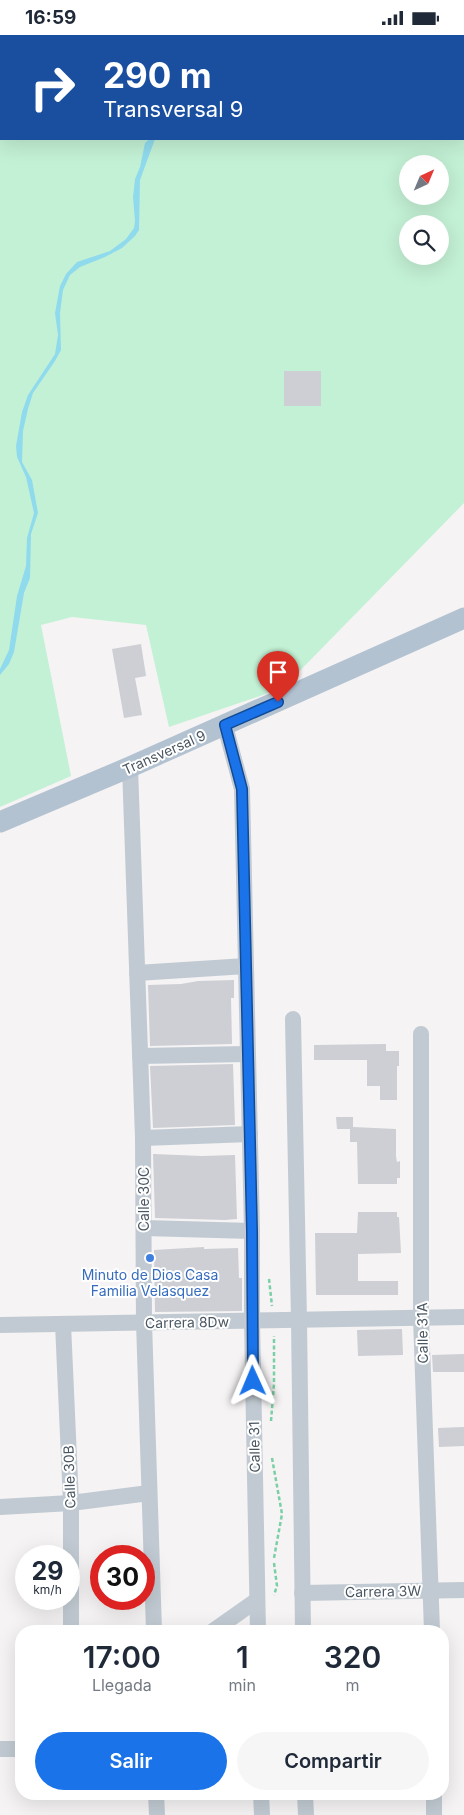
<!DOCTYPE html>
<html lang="es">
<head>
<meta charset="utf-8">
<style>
  :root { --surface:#fff; --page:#f6f6f7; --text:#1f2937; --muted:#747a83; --accent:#1a73e8 }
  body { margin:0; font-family:Inter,sans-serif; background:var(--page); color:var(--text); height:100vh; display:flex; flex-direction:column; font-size:19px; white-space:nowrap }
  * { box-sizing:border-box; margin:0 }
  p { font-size:16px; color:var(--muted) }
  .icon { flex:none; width:28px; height:28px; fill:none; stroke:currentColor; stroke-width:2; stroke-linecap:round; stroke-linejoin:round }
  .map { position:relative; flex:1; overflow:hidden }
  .details { position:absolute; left:15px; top:1590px; width:434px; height:175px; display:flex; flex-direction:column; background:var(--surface); border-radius:20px; box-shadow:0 5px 20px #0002 }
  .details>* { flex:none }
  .guide { position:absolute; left:0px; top:0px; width:465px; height:105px; box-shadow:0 5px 20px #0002; background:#1a4fa0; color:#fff; overflow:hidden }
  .needle { width:32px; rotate:44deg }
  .controls { position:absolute; left:399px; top:120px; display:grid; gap:10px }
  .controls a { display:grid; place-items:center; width:50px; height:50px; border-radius:50%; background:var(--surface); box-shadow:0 5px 20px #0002; font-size:25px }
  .speed { position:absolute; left:15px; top:1510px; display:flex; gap:10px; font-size:25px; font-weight:700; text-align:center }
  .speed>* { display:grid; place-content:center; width:65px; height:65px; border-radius:50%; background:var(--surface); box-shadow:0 5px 20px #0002; line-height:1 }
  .speed small { font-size:12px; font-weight:400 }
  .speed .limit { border:8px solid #d22; background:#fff; color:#111 }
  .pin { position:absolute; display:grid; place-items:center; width:42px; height:42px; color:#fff; margin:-51px -21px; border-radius:50% 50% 50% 0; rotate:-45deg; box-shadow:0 0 5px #0007 }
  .pin .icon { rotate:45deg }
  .me { position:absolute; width:55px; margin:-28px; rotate:359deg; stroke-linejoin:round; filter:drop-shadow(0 0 4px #0008) }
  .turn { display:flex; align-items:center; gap:18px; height:105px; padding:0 20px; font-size:22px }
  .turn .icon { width:65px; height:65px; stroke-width:2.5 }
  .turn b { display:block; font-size:35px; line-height:42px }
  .eta { display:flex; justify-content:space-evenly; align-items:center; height:85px; text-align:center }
  .eta b { font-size:30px; font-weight:600; line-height:35px }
  .primary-button { display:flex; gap:10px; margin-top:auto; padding:10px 20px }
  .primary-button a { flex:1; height:58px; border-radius:30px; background:var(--accent); color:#fff; font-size:20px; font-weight:600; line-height:58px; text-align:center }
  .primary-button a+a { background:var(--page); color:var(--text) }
  .status { display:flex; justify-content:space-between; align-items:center; height:35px; padding:0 25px; background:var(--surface); direction:ltr }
  .status svg { height:14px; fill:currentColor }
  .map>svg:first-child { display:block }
</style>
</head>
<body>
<div class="status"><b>16:59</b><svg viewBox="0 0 49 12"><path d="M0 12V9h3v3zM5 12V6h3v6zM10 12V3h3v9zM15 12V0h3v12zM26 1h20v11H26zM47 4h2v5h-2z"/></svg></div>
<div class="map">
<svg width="464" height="1780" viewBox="0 0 464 1780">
  <rect width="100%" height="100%" fill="#f5f3f3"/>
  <path fill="#c3f1d5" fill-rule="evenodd" d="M0,0H464V468L283,653L169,692L146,590L72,582L41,590L71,741L0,772ZM1,1H464V104H1ZM408,129H440V161H408ZM408,189H440V221H408Z"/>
  <polygon fill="#90daee" points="150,104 155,104 140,145 139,195 135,201 122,213 105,222 80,232 70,240 63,255 60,278 61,315 55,326 33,358 28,374 23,396 22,427 32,445 38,478 31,499 30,543 24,558 14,617 9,629 0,640 0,634 9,615 17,561 26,531 27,503 34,478 26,442 17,422 16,411 22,377 28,360 55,319 58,300 55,278 57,267 60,251 66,239 77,227 110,216 126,204 134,193 135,186 133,162 135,144 140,132 145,108"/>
  <g fill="#cdcfd5">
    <rect x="284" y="336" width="37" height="35"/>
    <polygon points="141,609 146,641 135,643 142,680 124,683 112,614"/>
    <polygon points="234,945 234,963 231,963 232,1009 150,1011 148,950 181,949 198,946"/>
    <polygon points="386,1009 386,1016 399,1016 399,1031 397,1031 397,1065 380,1065 380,1051 367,1051 367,1025 314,1025 314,1010"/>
    <polygon points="233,1029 235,1090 153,1093 150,1031"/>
    <polygon points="336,1082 353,1082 353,1092 396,1094 396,1121 397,1127 400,1126 400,1143 397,1143 397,1149 358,1149 357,1107 350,1107 350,1094 337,1094"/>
    <polygon points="153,1119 202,1121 235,1120 237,1184 225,1185 155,1183"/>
    <polygon points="358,1177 397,1177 397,1182 399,1182 401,1218 358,1219 358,1246 398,1246 398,1260 316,1260 315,1198 357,1198"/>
    <polygon points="204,1212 204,1214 238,1213 239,1243 242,1243 242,1276 155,1277 154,1215"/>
    <polygon points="402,1294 403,1320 358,1321 357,1295"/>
    <polygon points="464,1319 464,1337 433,1337 432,1320"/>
    <polygon points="464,1392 464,1411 439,1412 438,1393"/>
  </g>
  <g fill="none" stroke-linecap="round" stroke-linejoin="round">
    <g stroke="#7ad0a6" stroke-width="2.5" stroke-dasharray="4 2.5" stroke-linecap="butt">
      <polyline points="269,1244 272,1271"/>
      <polyline points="271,1386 274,1349 274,1301"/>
      <polyline points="272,1423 282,1479 274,1523"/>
      <polyline points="274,1528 277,1551 274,1560"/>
    </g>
    <g stroke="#c1cad2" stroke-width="16">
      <polyline points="225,691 242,754 252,1196 252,1286 258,1596"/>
      <polyline points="130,732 143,1103 144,1287 154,1596"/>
      <polyline points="137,938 246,931"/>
      <polyline points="293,984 299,1285 303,1596"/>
      <polyline points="421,999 421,1283 432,1596"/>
      <polyline points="140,1021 248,1019"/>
      <polyline points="143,1103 250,1099"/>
      <polyline points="144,1193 252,1196"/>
      <polyline points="63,1289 71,1468 71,1596"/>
      <polyline points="0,1290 464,1282"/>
      <polyline points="0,1472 71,1468 149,1458"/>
      <polyline points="302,1558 464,1555"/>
      <polyline points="213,1596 257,1565"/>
      <polyline points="0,1714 21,1714"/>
      <polyline points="156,1759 157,1780"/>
      <polyline points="261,1759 262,1780"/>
      <polyline points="305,1759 306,1780"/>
      <polyline points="434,1759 434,1780"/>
    </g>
    <polyline stroke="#b3c2d1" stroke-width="21" points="0,787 130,732 464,583"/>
  </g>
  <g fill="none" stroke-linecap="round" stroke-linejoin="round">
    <g stroke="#114b97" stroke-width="12">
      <polyline id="route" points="253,1346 252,1196 242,754 225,690 278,667"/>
    </g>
    <use href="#route" stroke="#1a73e8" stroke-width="9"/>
  </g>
  <circle fill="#3f7fe0" stroke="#fff" stroke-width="2" cx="150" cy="1223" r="5"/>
  <g text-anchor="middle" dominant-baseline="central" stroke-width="4" stroke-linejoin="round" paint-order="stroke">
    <g font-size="14" fill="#4a5661" stroke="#fff">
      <text transform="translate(164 717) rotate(-24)">Transversal 9</text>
      <text transform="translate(143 1164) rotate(-90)">Calle 30C</text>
      <text transform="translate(187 1287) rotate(-1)">Carrera 8Dw</text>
      <text transform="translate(422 1298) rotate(-91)">Calle 31A</text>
      <text transform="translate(254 1412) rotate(-91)">Calle 31</text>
      <text transform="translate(69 1442) rotate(-92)">Calle 30B</text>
      <text transform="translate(383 1556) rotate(-1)">Carrera 3W</text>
    </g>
    <g font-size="14" fill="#366cbe" stroke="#fff">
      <text x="150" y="1239">Minuto de Dios Casa<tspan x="150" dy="16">Familia Velasquez</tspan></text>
    </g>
  </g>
</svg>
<div class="controls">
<a><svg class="needle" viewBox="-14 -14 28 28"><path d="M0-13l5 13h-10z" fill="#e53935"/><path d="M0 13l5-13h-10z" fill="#747a83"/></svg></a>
<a><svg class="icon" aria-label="search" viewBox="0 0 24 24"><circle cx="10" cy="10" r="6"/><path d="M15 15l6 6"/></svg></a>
</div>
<div class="speed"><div>29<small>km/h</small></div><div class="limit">30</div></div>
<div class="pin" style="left:278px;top:667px;background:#d93025"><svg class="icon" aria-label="arrive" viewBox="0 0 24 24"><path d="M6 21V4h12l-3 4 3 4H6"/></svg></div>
<svg class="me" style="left:253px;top:1346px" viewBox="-20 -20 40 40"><path d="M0-17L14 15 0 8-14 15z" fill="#1a73e8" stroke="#fff" stroke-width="4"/></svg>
<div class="guide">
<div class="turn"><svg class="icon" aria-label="right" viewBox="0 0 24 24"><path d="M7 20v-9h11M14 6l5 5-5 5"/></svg><div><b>290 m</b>Transversal 9</div></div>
</div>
<section class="details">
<div class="eta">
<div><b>17:00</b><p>Llegada</p></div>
<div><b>1</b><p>min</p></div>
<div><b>320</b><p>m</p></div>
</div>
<div class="primary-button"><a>Salir</a><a>Compartir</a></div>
</section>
</div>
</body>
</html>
